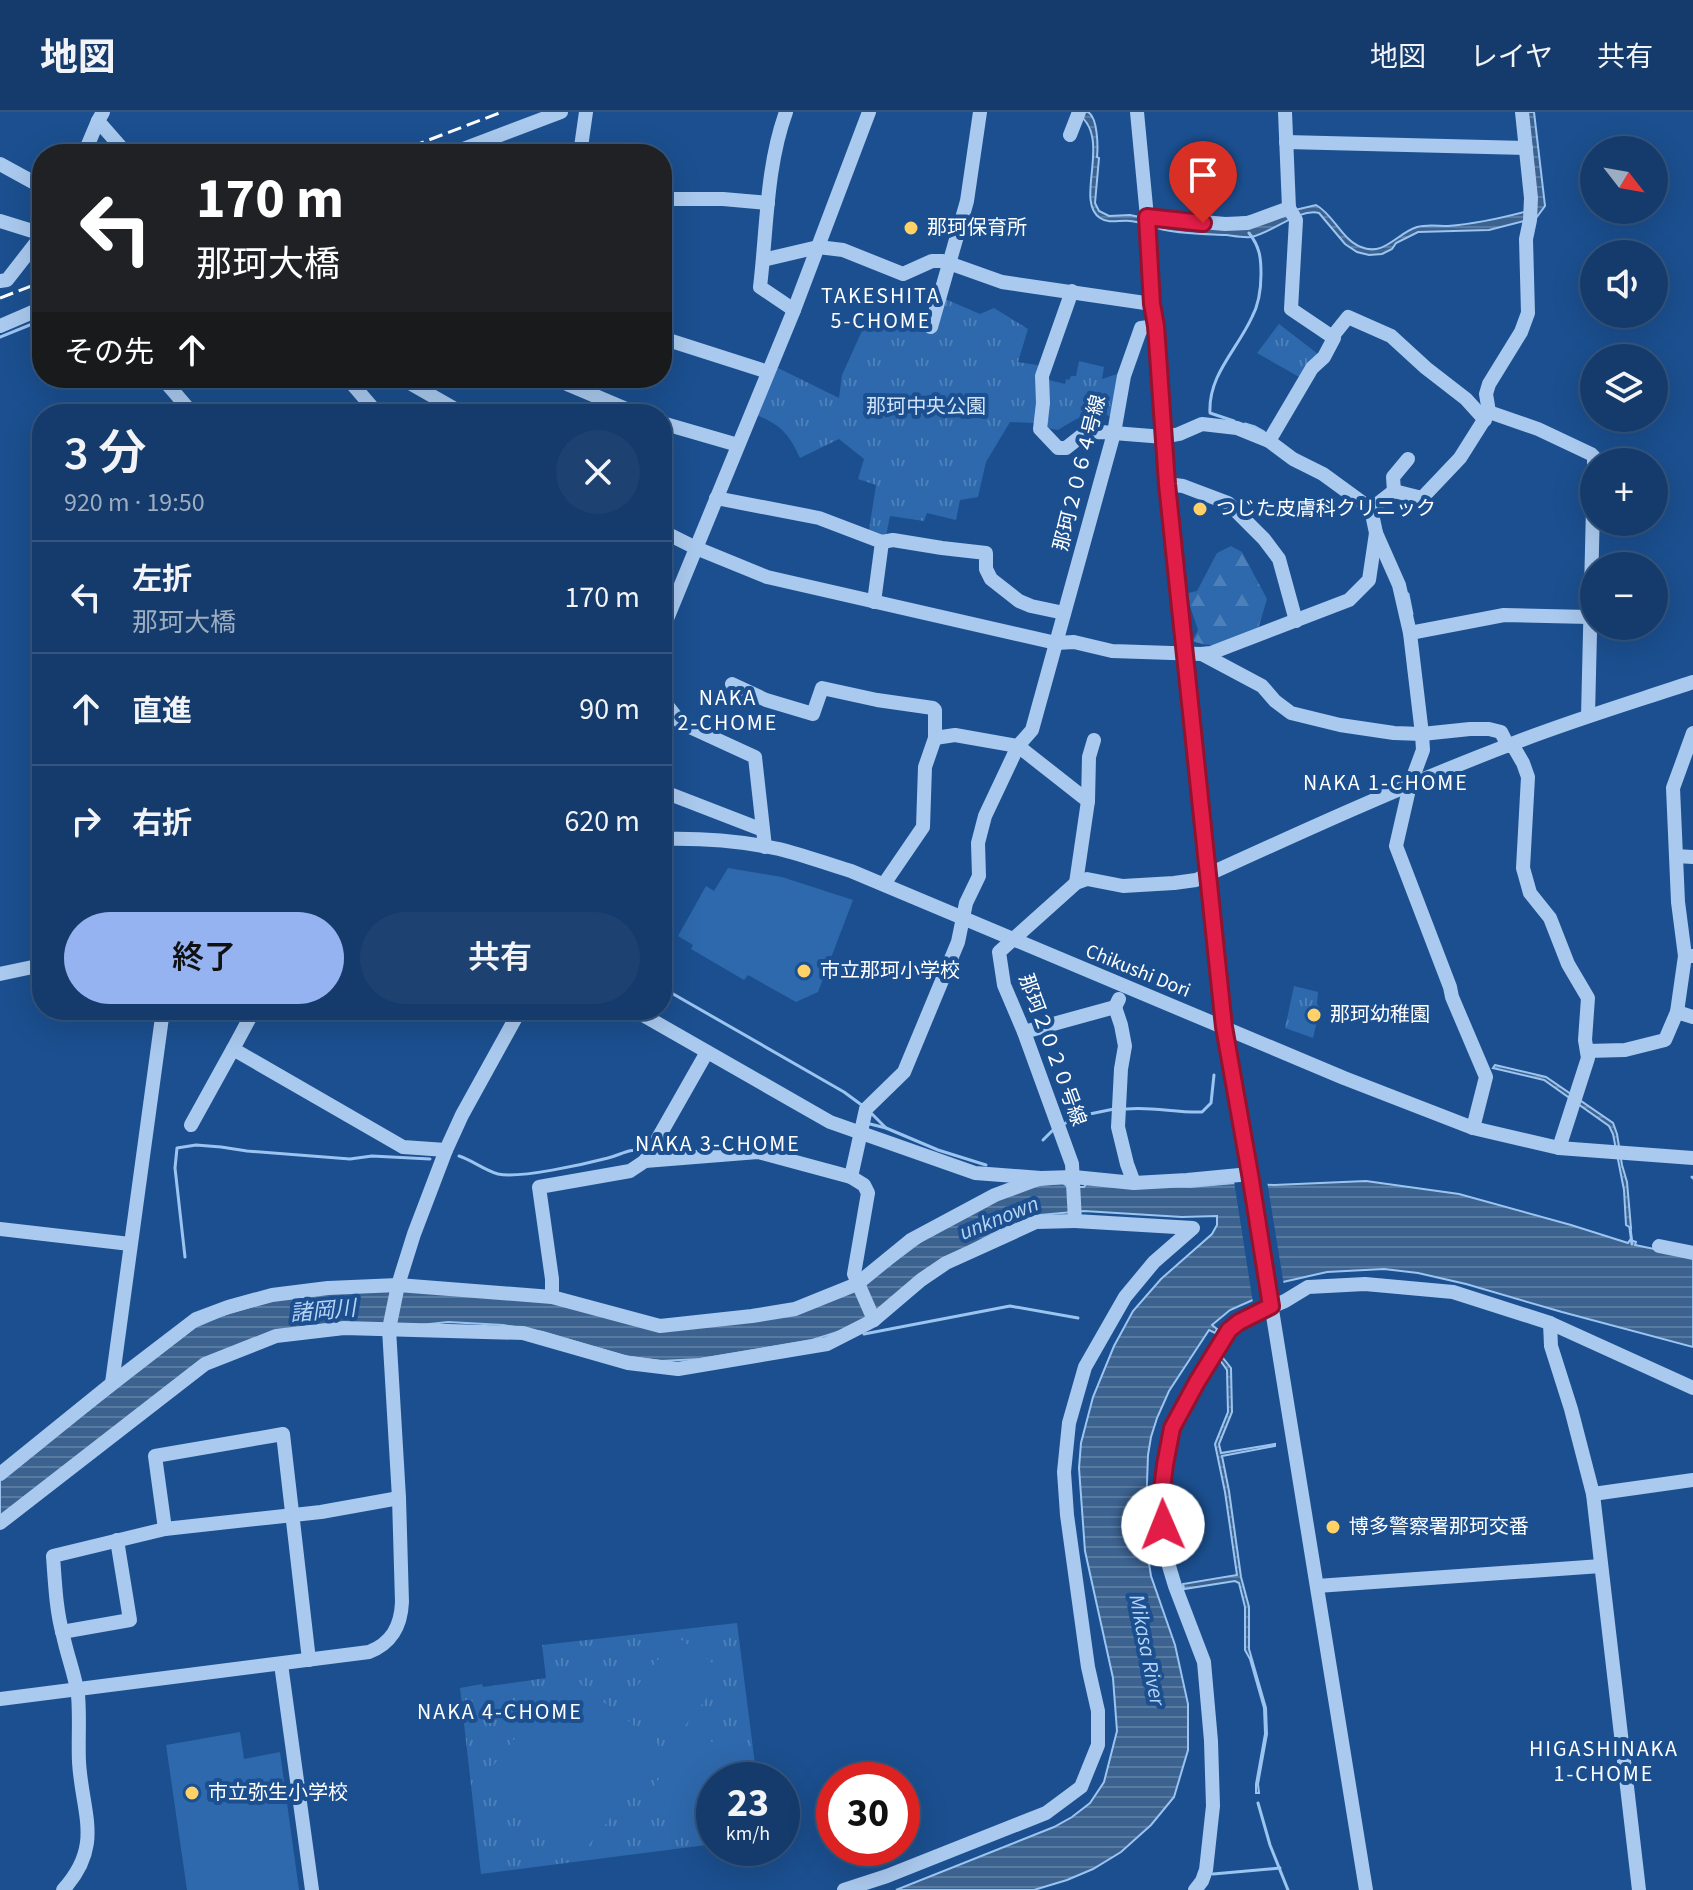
<!DOCTYPE html>
<html lang="ja">
<head>
<meta charset="utf-8">
<style>
  :root { --surface:#143b6b; --page:#1d4271; --text:#f1f3f6; --muted:#9dadc1; --line:#33557e; --accent:#95b2f1 }
  body { margin:0; font-family:"Source Sans 3","Noto Sans JP",sans-serif; background:var(--page); color:var(--text); height:100vh; display:flex; flex-direction:column; font-size:30px; white-space:nowrap }
  * { box-sizing:border-box; margin:0 }
  p { font-size:26px; color:var(--muted) }
  .icon { flex:none; width:44px; height:44px; fill:none; stroke:currentColor; stroke-width:2; stroke-linecap:round; stroke-linejoin:round }
  .map { position:relative; flex:1; overflow:hidden }
  .panel { position:absolute; left:32px; top:292px; width:640px; height:616px; display:flex; flex-direction:column; background:var(--surface); border-radius:32px; box-shadow:0 8px 32px #0002,0 0 0 2px var(--line) }
  .panel>* { flex:none }
  .banner { position:absolute; left:32px; top:32px; width:640px; height:244px; border-radius:32px; box-shadow:0 8px 32px #0002,0 0 0 2px var(--line); background:#202124; color:#fff; overflow:hidden }
  .needle { width:52px; rotate:121deg }
  .controls { position:absolute; left:1580px; top:24px; display:grid; gap:16px }
  .controls a { display:grid; place-items:center; width:88px; height:88px; border-radius:50%; background:var(--surface); box-shadow:0 8px 32px #0002,0 0 0 2px var(--line); font-size:40px }
  .speed { position:absolute; left:696px; top:1650px; display:flex; gap:16px; font-size:40px; font-weight:700; text-align:center }
  .speed>* { display:grid; place-content:center; width:104px; height:104px; border-radius:50%; background:var(--surface); box-shadow:0 8px 32px #0002,0 0 0 2px var(--line); line-height:1 }
  .speed small { font-size:20px; font-weight:400 }
  .speed .limit { border:12px solid #d22; background:#fff; color:#111 }
  .pin { position:absolute; display:grid; place-items:center; width:68px; height:68px; color:#fff; margin:-82px -34px; border-radius:50% 50% 50% 0; rotate:-45deg; box-shadow:0 0 8px #0007 }
  .pin .icon { rotate:45deg }
  .me { position:absolute; width:88px; margin:-44px; rotate:359deg; stroke-linejoin:round; filter:drop-shadow(0 0 6px #0008) }
  .turn { display:flex; align-items:center; gap:28px; height:168px; padding:0 32px; font-size:36px }
  .turn .icon { width:104px; height:104px; stroke-width:2.5 }
  .turn b { display:block; font-size:56px; line-height:68px }
  .then { display:flex; align-items:center; height:76px; padding:0 32px; background:#0003; gap:16px; font-size:30px }
  .round { display:grid; place-items:center; flex:none; width:84px; height:84px; border-radius:42px; background:var(--page) }
  .overview { display:flex; align-items:center; justify-content:space-between; height:136px; padding:0 32px }
  h1 { font-size:48px; font-weight:600; line-height:60px }
  .primary-button { display:flex; gap:16px; margin-top:auto; padding:16px 32px }
  .primary-button a { flex:1; height:92px; border-radius:48px; background:var(--accent); color:#111; font-size:32px; font-weight:600; line-height:92px; text-align:center }
  .primary-button a+a { background:var(--page); color:var(--text) }
  ul { padding:0; list-style:none }
  li { display:flex; align-items:center; gap:24px; height:112px; padding:0 32px; border-top:2px solid var(--line) }
  li div { flex:1 }
  li b { display:block; font-size:30px }
  li em { font-style:normal }
  header { display:flex; align-items:center; gap:48px; box-sizing:border-box; height:112px; padding:0 40px; background:var(--surface); border-bottom:2px solid var(--line) }
  header strong { font-size:38px }
  nav { display:flex; gap:44px; margin-inline-start:auto; font-size:28px }
  .map>svg:first-child { display:block }
</style>
</head>
<body>
<header>
<strong>地図</strong>
<nav><a>地図</a><a>レイヤ</a><a>共有</a></nav>
</header>
<div class="map">
<svg width="1693" height="1778" viewBox="0 0 1693 1778">
  <defs>
    <pattern id="grass-tufts" width="24" height="20" patternUnits="userSpaceOnUse" patternTransform="scale(2)"><rect width="24" height="20" fill="#2e69ad"/><path d="M3 7l-1-3M5 7V3M7 7l1-3M15 17l-1-3M17 17v-4M19 17l1-3" fill="none" stroke="#4d80b9"/></pattern>
    <pattern id="forest-firs" width="22" height="20" patternUnits="userSpaceOnUse" patternTransform="scale(2)"><rect width="22" height="20" fill="#2e69ad"/><path d="M5 1l3.5 6h-7zM16 11l3.5 6h-7z" fill="#4d80b9"/></pattern>
    <pattern id="water-rules" width="6" height="5" patternUnits="userSpaceOnUse" patternTransform="scale(2)"><rect width="6" height="5" fill="#3c6290"/><path d="M0 2.5h6" fill="none" stroke="#597aa1"/></pattern>
  </defs>
  <rect width="100%" height="100%" fill="#1b4f8f"/>
  <g fill="url(#grass-tufts)">
    <path d="M943,186L980,202L994,196L1028,217L1018,250L1043,254L1035,311L1010,310L986,350L978,385L960,388L956,408L927,401L924,409L890,404L886,424L869,418L876,373L858,367L864,347L839,327L800,346C789,322 782,314 757,303L776,255L839,286L842,263L871,199L934,216Z"/>
    <polygon points="1279,212 1318,242 1301,266 1257,241"/>
    <path d="M1079,249L1104,255L1102,267L1120,261L1112,306C1095,293 1073,309 1058,318L1041,315L1045,267L1065,272L1066,267L1069,268L1071,264H1076Z"/>
    <polygon points="1294,874 1318,880 1317,892 1320,896 1313,926 1285,916"/>
    <polygon points="737,1511 757,1668 714,1668 714,1732 481,1762 460,1576 482,1572 483,1575 546,1566 542,1533"/>
  </g>
  <path fill="url(#forest-firs)" d="M1231,434L1242,440L1267,487L1258,517C1233,528 1220,539 1192,529L1198,518L1190,494L1188,481L1197,479L1217,441Z"/>
  <g fill="#2e69ad">
    <polygon points="728,756 782,765 853,788 818,880 796,890 748,863 744,868 691,837 693,833 678,824 706,774 714,779"/>
    <polygon points="675,1526 679,1526 723,1559 724,1564 680,1620 676,1622 631,1588 630,1583"/>
    <polygon points="575,1568 658,1632 659,1646 587,1735 565,1740 494,1684 489,1659 560,1569"/>
    <polygon points="240,1620 244,1647 280,1640 299,1778 187,1778 166,1633"/>
    <path d="M698,1620L741,1651L744,1658L736,1668H714C714,1691 717,1702 697,1718L650,1683L649,1680L694,1621Z"/>
  </g>
  <g fill="url(#water-rules)" stroke="#9cc4f0" stroke-width="2">
    <path d="M1075,0C1076,0 1087,0 1088,0C1098,6 1098,35 1097,45L1099,46L1095,91L1099,99L1109,104L1130,103L1183,114L1295,98L1316,93C1334,103 1341,127 1361,135C1384,145 1397,121 1417,115C1427,112 1438,114 1448,114C1475,112 1502,106 1528,99L1526,0H1534L1545,94L1536,106L1489,118L1418,120L1396,131L1392,137L1382,142L1369,143L1357,140L1345,132L1319,101C1298,96 1273,121 1251,125C1243,126 1234,124 1226,123C1206,122 1185,122 1165,118C1154,116 1142,110 1130,109C1119,108 1109,112 1100,106C1073,88 1115,23 1075,0Z"/>
    <polygon points="1495,953 1546,965 1613,1011 1617,1022 1622,1053 1627,1070 1631,1116 1626,1113 1624,1078 1613,1022 1609,1014 1544,968 1493,956"/>
    <polygon points="1366,1069 1459,1082 1571,1113 1628,1131 1630,1128 1636,1130 1635,1133 1693,1145 1693,1235 1562,1200 1466,1172 1418,1161 1384,1157 1327,1160 1283,1170 1255,1187 1230,1198 1212,1213 1217,1217 1215,1221 1209,1218 1169,1279 1157,1306 1151,1325 1148,1343 1145,1426 1151,1464 1175,1533 1188,1592 1188,1638 1174,1685 1151,1713 1121,1740 1093,1757 1067,1768 1034,1778 896,1778 1054,1715 1072,1705 1090,1691 1104,1670 1117,1619 1113,1566 1085,1439 1079,1356 1081,1331 1093,1285 1114,1234 1133,1199 1161,1167 1212,1122 1217,1113 1217,1104 1182,1105 1084,1099 1040,1103 1000,1118 941,1149 882,1199 850,1216 812,1228 700,1247 660,1249 624,1244 543,1220 503,1213 448,1210 239,1233 0,1409 0,1367 195,1215 223,1203 287,1184 387,1177 551,1189 632,1212 747,1210 868,1169 931,1122 987,1091 1031,1074 1063,1071 1068,1075 1084,1075 1087,1071 1190,1075 1235,1071 1274,1073"/>
    <polygon points="1223,1246 1231,1256 1232,1300 1219,1332 1221,1341 1275,1332 1275,1334 1222,1344 1229,1379 1241,1465 1249,1495 1249,1537 1266,1596 1267,1622 1258,1672 1259,1681 1256,1681 1256,1672 1265,1622 1264,1596 1250,1547 1245,1538 1245,1495 1239,1471 1235,1469 1184,1477 1183,1472 1237,1463 1225,1380 1215,1332 1228,1300 1227,1258 1220,1248"/>
  </g>
  <polygon fill="#1b4f8f" points="1234,1069 1267,1069 1284,1174 1253,1191"/>
  <g fill="none" stroke-linecap="round" stroke-linejoin="round">
    <g stroke="#9cc4f0" stroke-width="3">
      <polyline points="0,225 42,208"/>
      <path d="M1234,309L1210,301C1208,263 1237,238 1252,205C1259,192 1261,177 1261,162C1261,146 1260,135 1249,121"/>
      <polyline points="1245,312 1255,315 1264,320"/>
      <polyline points="1408,482 1412,502"/>
      <polyline points="662,864 664,875 668,879 844,980 863,994"/>
      <path d="M1126,997C1151,994 1176,1001 1202,1000L1211,991L1214,963"/>
      <polyline points="869,999 886,1016"/>
      <polyline points="866,1011 886,1016 938,1038 986,1053"/>
      <polyline points="1061,1014 1075,1005 1114,997"/>
      <polyline points="1043,1028 1054,1017"/>
      <path d="M459,1044C472,1048 484,1058 498,1062C519,1067 585,1052 608,1046C623,1042 627,1037 643,1038"/>
      <polyline points="1692,1065 1693,1066"/>
      <polyline points="1630,1116 1632,1132"/>
      <polyline points="185,1145 175,1056 177,1036 196,1033 221,1035 247,1039 350,1047 372,1044 430,1047"/>
      <polyline points="864,1222 1010,1194 1078,1206"/>
      <polyline points="1258,1691 1270,1733 1288,1778"/>
      <polyline points="1213,1762 1280,1756"/>
    </g>
    <g stroke="#a9c9ee" stroke-width="14">
      <polyline points="103,0 98,9 127,42"/>
      <path d="M786,0C766,55 767,117 760,175L794,198"/>
      <polyline points="1137,0 1147,105 1152,192 1156,214 1167,372 1224,915 1250,1062 1366,1778"/>
      <polyline points="1285,0 1289,96"/>
      <polyline points="1522,0 1531,86 1530,108 1526,127 1528,201 1521,220 1489,272 1486,282 1489,300 1538,317 1591,342 1594,345 1594,350"/>
      <polyline points="1070,23 1079,0"/>
      <polyline points="1286,30 1526,36"/>
      <polyline points="84,42 98,9"/>
      <polyline points="450,42 561,0"/>
      <polyline points="580,42 586,0"/>
      <polyline points="0,52 42,75"/>
      <polyline points="662,87 723,87 768,91"/>
      <polyline points="1147,105 1225,112 1248,111 1289,96 1296,108 1291,197 1334,226 1324,245 1312,256 1269,329"/>
      <polyline points="0,109 42,122"/>
      <polyline points="763,148 818,135 843,138 903,162 932,149 943,149 1002,170 1152,192"/>
      <polyline points="0,169 7,168 42,123"/>
      <polyline points="1072,179 1042,264 1043,291 1040,317 1058,336 1066,336 1085,321 1101,320 1164,325 1179,322 1202,312 1237,316 1269,329 1293,347 1323,362 1371,397 1376,421 1399,473 1410,521 1422,622 1423,638 1410,673 1396,734 1450,875 1452,885 1486,965 1473,1016"/>
      <polyline points="0,214 42,196"/>
      <polyline points="931,215 967,89 980,0"/>
      <polyline points="1332,225 1348,205 1391,224 1426,256 1466,287 1485,308"/>
      <polyline points="662,226 768,260"/>
      <polyline points="162,266 193,302"/>
      <polyline points="347,266 378,302"/>
      <polyline points="406,266 413,273 464,302"/>
      <polyline points="568,266 567,272 638,302"/>
      <polyline points="662,311 738,333"/>
      <polyline points="1167,372 1183,374 1228,391 1264,427 1279,447 1296,509"/>
      <polyline points="1394,379 1393,365 1408,347"/>
      <polyline points="716,386 819,406 882,430 874,490"/>
      <polyline points="1371,397 1394,379 1422,386 1460,346 1489,300"/>
      <polyline points="662,419 696,436 767,465 1056,531 1074,530 1112,539 1201,542 1211,541 1349,488 1369,468 1376,421"/>
      <polyline points="882,430 893,428 942,436 986,441 986,457 991,467 1019,489 1031,494 1064,501"/>
      <polyline points="662,519 794,198 869,0"/>
      <polyline points="1410,521 1504,503 1589,505"/>
      <polyline points="1202,542 1262,574 1275,589 1291,601 1340,613 1394,621 1422,622 1470,617 1489,617 1501,620 1508,634"/>
      <polyline points="732,572 766,588 813,602 822,576 877,588 933,596 935,598 935,626 925,655 923,715 884,772"/>
      <polyline points="662,587 681,611 755,645 765,735"/>
      <polyline points="1588,604 1594,353"/>
      <polyline points="935,626 955,623 1018,634 1088,689 1076,771"/>
      <polyline points="1512,632 1523,651 1528,665 1523,756 1530,781 1550,806 1568,852 1588,886 1585,928 1588,946 1559,1036"/>
      <polyline points="662,679 763,718"/>
      <polyline points="1088,689 1089,645 1094,628"/>
      <path d="M662,727C701,726 741,729 779,737C804,743 827,752 851,759L1344,966L1473,1016L1559,1036L1693,1046"/>
      <polyline points="1676,744 1693,745"/>
      <polyline points="1685,844 1678,790 1673,676 1693,621"/>
      <polyline points="0,862 42,853"/>
      <polyline points="1115,895 1121,913 1125,934 1121,957 1118,1015 1127,1052 1134,1071"/>
      <polyline points="634,898 830,1010 975,1061 1041,1066 1074,1065 1134,1071 1187,1068 1250,1062"/>
      <polyline points="1677,900 1685,844 1693,844"/>
      <polyline points="1024,920 1115,895 1119,887"/>
      <polyline points="233,937 254,898"/>
      <polyline points="1587,939 1625,938 1665,928 1677,900 1693,905"/>
      <polyline points="191,1013 233,937 403,1035 446,1038"/>
      <polyline points="645,1049 707,940"/>
      <polyline points="0,1117 130,1132"/>
      <polyline points="1659,1134 1693,1141"/>
      <polyline points="552,1185 552,1167 539,1075 630,1059 645,1049 758,1040 851,1065"/>
      <polyline points="874,1208 854,1162 868,1081 864,1073 851,1065 866,997 904,960 958,830 966,791 979,764 978,731 985,704 1018,634 1032,618 1114,321 1124,264 1141,216 1156,214"/>
      <polyline points="112,1271 163,898"/>
      <polyline points="0,1362 115,1269 196,1207 228,1195 272,1183 328,1176 398,1173 552,1185 660,1214 752,1204 795,1197 857,1172 911,1128 995,1083 1041,1066"/>
      <polyline points="1593,1382 1693,1368"/>
      <polyline points="0,1411 205,1252 276,1224 344,1216 523,1221 628,1251 678,1257 827,1232 874,1208 921,1168 946,1151 1036,1110 1075,1109"/>
      <polyline points="165,1417 155,1344 283,1322 309,1548"/>
      <polyline points="1317,1474 1601,1454"/>
      <polyline points="62,1520 130,1508 117,1428"/>
      <polyline points="281,1552 312,1778"/>
      <path d="M0,1587L369,1540C392,1531 401,1514 402,1490L399,1386L389,1217L398,1173L414,1122L446,1038L462,1003L520,898"/>
      <path d="M63,1778C104,1733 82,1702 79,1650C78,1628 80,1605 78,1583C75,1563 67,1543 63,1523C56,1498 55,1471 53,1444L165,1417L321,1400L399,1386"/>
      <path d="M844,1778L887,1764L1046,1701L1081,1675L1098,1633V1599L1088,1555L1067,1403L1064,1360L1069,1311L1085,1255L1125,1185L1154,1150L1193,1116L1075,1109L1072,1052L1024,920L1004,873L999,840L1076,771L1087,767L1123,774L1174,771L1196,768C1301,720 1406,672 1514,631C1573,608 1633,590 1693,570"/>
      <polyline points="1195,1778 1202,1769 1206,1758 1213,1694 1211,1629 1204,1550 1175,1474 1166,1444 1161,1385 1165,1353 1172,1316 1197,1270 1229,1218 1248,1205 1285,1189 1308,1175 1365,1172 1453,1180 1550,1211"/>
      <polyline points="1639,1778 1593,1382 1571,1297 1551,1234 1550,1211 1693,1276"/>
    </g>
    <g stroke="#fff" stroke-width="3" stroke-dasharray="14 6" stroke-linecap="butt">
      <polyline points="392,42 502,0"/>
      <polyline points="0,186 42,170"/>
    </g>
  </g>
  <g fill="none" stroke-linecap="round" stroke-linejoin="round">
    <g stroke="#92132f" stroke-width="20">
      <polyline id="route" points="1163,1413 1161,1385 1165,1353 1172,1316 1197,1270 1229,1218 1239,1210 1271,1194 1250,1062 1224,915 1167,372 1156,214 1152,192 1147,105 1203,111"/>
    </g>
    <use href="#route" stroke="#e11d48" stroke-width="14"/>
  </g>
  <g fill="#ffd166" stroke="#1b4f8f" stroke-width="3">
    <circle cx="911" cy="116" r="8"/>
    <circle cx="1200" cy="397" r="8"/>
    <circle cx="804" cy="859" r="8"/>
    <circle cx="1314" cy="903" r="8"/>
    <circle cx="1333" cy="1415" r="8"/>
    <circle cx="192" cy="1681" r="8"/>
  </g>
  <g text-anchor="middle" dominant-baseline="central" stroke-width="8" stroke-linejoin="round" paint-order="stroke">
    <g font-size="20" fill="#fff" stroke="#1b4f8f" text-anchor="start">
      <text x="927" y="116">那珂保育所</text>
      <text x="1216" y="397">つじた皮膚科クリニック</text>
      <text x="820" y="859">市立那珂小学校</text>
      <text x="1330" y="903">那珂幼稚園</text>
      <text x="1349" y="1415">博多警察署那珂交番</text>
      <text x="208" y="1681">市立弥生小学校</text>
    </g>
    <g font-size="20" fill="#cfe3fa" stroke="#1b4f8f">
      <text x="926" y="295">那珂中央公園</text>
    </g>
    <g font-size="20" fill="#fff" stroke="#1b4f8f">
      <text transform="translate(1080 361) rotate(-76)">那珂２０６４号線</text>
      <text transform="translate(1138 859) rotate(22)">Chikushi Dori</text>
      <text transform="translate(1052 938) rotate(70)">那珂２０２０号線</text>
    </g>
    <g font-size="22" letter-spacing="2" fill="#fff" stroke="#1b4f8f">
      <text x="881" y="184">TAKESHITA<tspan x="881" dy="25">5-CHOME</tspan></text>
      <text x="728" y="586">NAKA<tspan x="728" dy="25">2-CHOME</tspan></text>
      <text x="1386" y="671">NAKA 1-CHOME</text>
      <text x="718" y="1032">NAKA 3-CHOME</text>
      <text x="500" y="1600">NAKA 4-CHOME</text>
      <text x="1604" y="1637">HIGASHINAKA<tspan x="1604" dy="25">1-CHOME</tspan></text>
    </g>
    <g font-size="22" font-style="italic" fill="#b5d3f5" stroke="#1b4f8f">
      <text transform="translate(999 1106) rotate(-22)">unknown</text>
      <text transform="translate(323 1199) rotate(-5)">諸岡川</text>
      <text transform="translate(1147 1538) rotate(79)">Mikasa River</text>
    </g>
  </g>
</svg>
<div class="controls">
<a><svg class="needle" viewBox="-14 -14 28 28"><path d="M0-13l5 13h-10z" fill="#e53935"/><path d="M0 13l5-13h-10z" fill="#9dadc1"/></svg></a>
<a><svg class="icon" aria-label="sound" viewBox="0 0 24 24"><path d="M4 9h4l5-4v14l-5-4H4zM17 9q2 3 0 6"/></svg></a>
<a><svg class="icon" aria-label="layers" viewBox="0 0 24 24"><path d="M12 4l9 5-9 5-9-5zM3 14l9 5 9-5"/></svg></a>
<a>+</a>
<a>−</a>
</div>
<div class="speed"><div>23<small>km/h</small></div><div class="limit">30</div></div>
<div class="pin" style="left:1203px;top:111px;background:#d93025"><svg class="icon" aria-label="arrive" viewBox="0 0 24 24"><path d="M6 21V4h12l-3 4 3 4H6"/></svg></div>
<svg class="me" style="left:1163px;top:1413px" viewBox="-20 -20 40 40"><circle r="19" fill="#fff"/><path d="M0-13L10 11 0 6-10 11z" fill="#e11d48"/></svg>
<div class="banner">
<div class="turn"><svg class="icon" aria-label="left" viewBox="0 0 24 24"><path d="M17 20v-9H6M10 6l-5 5 5 5"/></svg><div><b>170 m</b>那珂大橋</div></div>
<div class="then">その先<svg class="icon" aria-label="ahead" viewBox="0 0 24 24"><path d="M12 20V5M6 11l6-6 6 6"/></svg></div>
</div>
<section class="panel">
<div class="overview"><div><h1>3 分</h1><p>920 m · 19:50</p></div><a class="round"><svg class="icon" aria-label="close" viewBox="0 0 24 24"><path d="M6 6l12 12M18 6L6 18"/></svg></a></div>
<ul>
<li><svg class="icon" aria-label="left" viewBox="0 0 24 24"><path d="M17 20v-9H6M10 6l-5 5 5 5"/></svg><div><b>左折</b><p>那珂大橋</p></div><em>170 m</em></li>
<li><svg class="icon" aria-label="ahead" viewBox="0 0 24 24"><path d="M12 20V5M6 11l6-6 6 6"/></svg><div><b>直進</b></div><em>90 m</em></li>
<li><svg class="icon" aria-label="right" viewBox="0 0 24 24"><path d="M7 20v-9h11M14 6l5 5-5 5"/></svg><div><b>右折</b></div><em>620 m</em></li>
</ul>
<div class="primary-button"><a>終了</a><a>共有</a></div>
</section>
</div>
</body>
</html>
